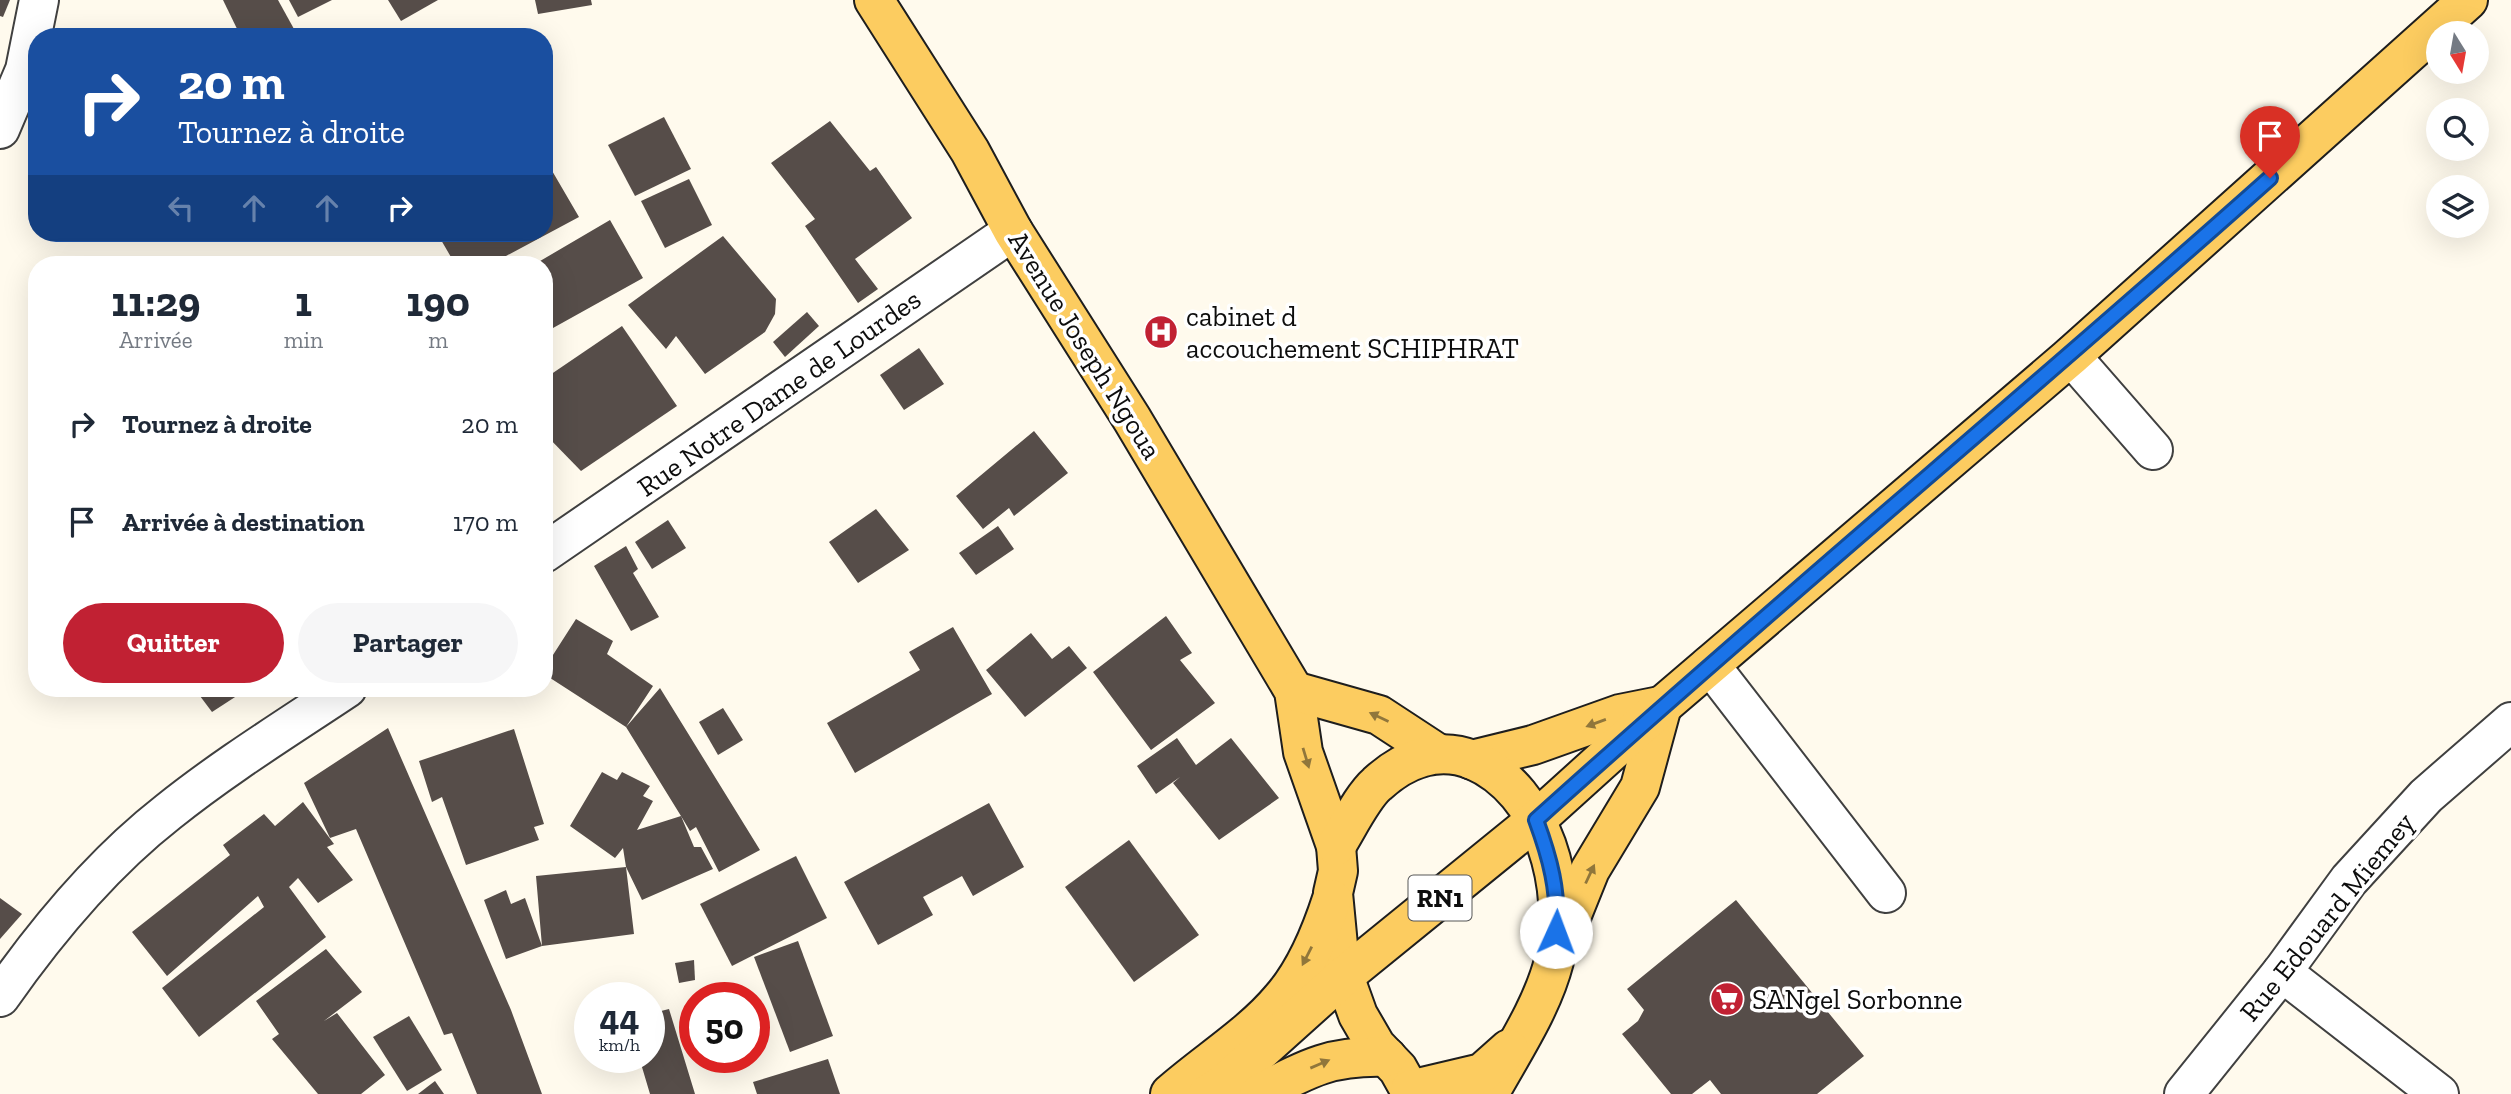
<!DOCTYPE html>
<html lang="fr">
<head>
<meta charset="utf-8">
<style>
  :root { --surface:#fff; --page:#f6f6f7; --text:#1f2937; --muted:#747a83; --accent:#c12133 }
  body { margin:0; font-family:"Zilla Slab",serif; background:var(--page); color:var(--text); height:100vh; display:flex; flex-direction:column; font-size:26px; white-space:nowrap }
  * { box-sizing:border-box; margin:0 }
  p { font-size:23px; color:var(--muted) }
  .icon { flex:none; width:38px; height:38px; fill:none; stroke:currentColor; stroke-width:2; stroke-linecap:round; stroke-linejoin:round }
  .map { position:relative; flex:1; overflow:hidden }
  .sheet { position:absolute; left:28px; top:256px; width:525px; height:441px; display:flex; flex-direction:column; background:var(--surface); border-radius:28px; box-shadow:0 7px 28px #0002 }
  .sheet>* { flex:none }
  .top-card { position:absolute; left:28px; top:28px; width:525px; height:214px; border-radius:28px; box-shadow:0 7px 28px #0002; background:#1a4fa0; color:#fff; overflow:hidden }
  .needle { width:46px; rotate:169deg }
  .tools { position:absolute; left:2426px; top:21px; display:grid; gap:14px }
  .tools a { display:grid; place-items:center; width:63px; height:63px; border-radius:50%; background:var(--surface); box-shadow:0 7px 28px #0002; font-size:35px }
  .speed { position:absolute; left:574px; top:982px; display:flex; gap:14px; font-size:35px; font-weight:700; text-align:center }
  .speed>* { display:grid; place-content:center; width:91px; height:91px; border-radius:50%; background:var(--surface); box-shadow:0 7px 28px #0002; line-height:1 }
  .speed small { font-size:18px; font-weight:400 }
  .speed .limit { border:10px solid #d22; background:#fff; color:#111 }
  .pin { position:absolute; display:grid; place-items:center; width:60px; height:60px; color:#fff; margin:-72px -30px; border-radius:50% 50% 50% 0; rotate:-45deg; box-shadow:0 0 7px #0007 }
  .pin .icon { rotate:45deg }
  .me { position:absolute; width:77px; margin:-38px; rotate:2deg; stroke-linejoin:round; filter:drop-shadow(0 0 5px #0008) }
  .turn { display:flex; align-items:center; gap:24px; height:147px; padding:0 35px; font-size:32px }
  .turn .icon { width:91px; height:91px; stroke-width:2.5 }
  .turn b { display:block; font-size:49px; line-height:60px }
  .lanes { display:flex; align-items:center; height:66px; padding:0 35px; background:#0003; justify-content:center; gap:35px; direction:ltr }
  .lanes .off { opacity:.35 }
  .eta { display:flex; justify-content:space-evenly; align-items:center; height:119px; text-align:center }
  .eta b { font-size:42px; font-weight:700; line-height:49px }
  .primary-button { display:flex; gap:14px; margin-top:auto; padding:14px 35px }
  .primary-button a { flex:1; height:80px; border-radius:42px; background:var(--accent); color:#fff; font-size:28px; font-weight:700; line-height:80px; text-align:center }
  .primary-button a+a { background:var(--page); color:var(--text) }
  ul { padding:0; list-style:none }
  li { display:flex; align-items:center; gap:21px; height:98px; padding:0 35px }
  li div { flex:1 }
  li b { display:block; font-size:26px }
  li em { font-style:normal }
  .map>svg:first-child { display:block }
</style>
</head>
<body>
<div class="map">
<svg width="2511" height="1094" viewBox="0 0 2511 1094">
  <rect width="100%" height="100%" fill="#fffaed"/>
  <g fill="#564d49">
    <polygon points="0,0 10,0 3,17 0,16"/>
    <polygon points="223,0 278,0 294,29 279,37 241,37"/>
    <polygon points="289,0 332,0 298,17"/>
    <polygon points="388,0 438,0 401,21"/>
    <polygon points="535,0 591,0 592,5 538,14"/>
    <polygon points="664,117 691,169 635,196 608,145"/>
    <polygon points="830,121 870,171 876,167 912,218 855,259 878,289 858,303 805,226 815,219 771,163"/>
    <polygon points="544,157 579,217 491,264 455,264 437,233 544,233"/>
    <polygon points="689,179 712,225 665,248 641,201"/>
    <polygon points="610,220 643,278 544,333 544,264 535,264"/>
    <polygon points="723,236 776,299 775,314 765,332 705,374 676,336 666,349 628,305"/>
    <polygon points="807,312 819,326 785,357 773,342"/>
    <polygon points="622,326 677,406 581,471 544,433 544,379"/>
    <polygon points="919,348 944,384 904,410 880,375"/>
    <polygon points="1034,431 1068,473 1014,516 1009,508 983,529 956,496"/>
    <polygon points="876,509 909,550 858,583 829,542"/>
    <polygon points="668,520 686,548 652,569 635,542"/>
    <polygon points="998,526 1014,549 976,575 959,553"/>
    <polygon points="626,546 638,569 633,573 659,617 631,631 594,566"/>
    <polygon points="1166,616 1192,653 1180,660 1215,703 1151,750 1093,672"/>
    <polygon points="576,619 613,641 607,654 653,686 626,727 660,688 760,850 719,872 696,827 690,831 681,816 694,847 701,847 713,869 642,900 626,867 623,848 615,858 570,826 602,772 617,780 622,772 650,786 643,796 653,801 637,830 681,816 626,727 544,674 544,669"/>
    <polygon points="953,627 992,694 855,773 827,723 920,670 909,652"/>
    <polygon points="1031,633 1052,659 1069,646 1087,668 1025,717 986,670"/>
    <polygon points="194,688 249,688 212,712"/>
    <polygon points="723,708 743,740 718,755 699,722"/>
    <polygon points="388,728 511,1010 542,1094 477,1094 452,1033 444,1035 356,829 330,838 304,783"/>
    <polygon points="514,729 544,824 534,827 539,840 466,865 442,797 432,802 419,761"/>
    <polygon points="1177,738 1196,765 1231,738 1279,798 1219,840 1173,783 1180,777 1156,794 1137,766"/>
    <polygon points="303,802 334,844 327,847 353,880 318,903 298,878 289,887 326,937 199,1037 162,988 264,907 258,896 167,976 132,932 230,855 223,845 264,814 275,826"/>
    <polygon points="989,803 1024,867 973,896 962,876 923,897 933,915 878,945 844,882"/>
    <polygon points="1129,840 1199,935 1134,982 1065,887"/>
    <polygon points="796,856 827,918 732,966 700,904"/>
    <polygon points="626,867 634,934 542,946 506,959 484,900 506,890 511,904 525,898 542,946 536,876"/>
    <polygon points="0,898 22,914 0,939"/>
    <polygon points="1736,900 1864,1056 1817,1094 1721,1094 1710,1080 1692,1094 1671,1094 1622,1034 1638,1021 1644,1010 1627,989"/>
    <polygon points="798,941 833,1036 790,1052 754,957"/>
    <polygon points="326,949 362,992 324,1021 337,1013 385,1075 361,1094 318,1094 272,1039 279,1034 256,1001"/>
    <polygon points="694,960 695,980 679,983 675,963"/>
    <polygon points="669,1009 695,1094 650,1094 639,1057 649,1057 649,1014"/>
    <polygon points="409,1016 442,1070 407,1091 373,1037"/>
    <polygon points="828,1059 840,1094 757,1094 753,1082"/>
    <polygon points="435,1081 444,1094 418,1094"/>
  </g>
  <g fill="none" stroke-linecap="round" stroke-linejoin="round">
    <g stroke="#404040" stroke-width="42">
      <g id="minor">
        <polyline points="0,129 25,70 39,0"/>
        <polyline points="2071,356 2153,450"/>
        <polyline points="544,553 1013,231"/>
        <polyline points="1710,665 1886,893"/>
        <polyline points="2282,972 2439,1094"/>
        <path d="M0,997C47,930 104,862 168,812C224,767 287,728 347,688"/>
        <polyline points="2184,1094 2282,972 2349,880 2426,796 2511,722"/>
      </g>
    </g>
    <g stroke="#1e1e1e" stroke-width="42">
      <g id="major">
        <polyline points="874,0 970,151 1013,231 1132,419 1294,691 1303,752 1336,846 1338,871 1333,893 1339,956 1344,976 1358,1015 1376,1046 1398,1069 1412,1094"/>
        <polyline points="1294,691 1379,715 1437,753"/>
        <polyline points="1472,760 1533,745 1620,714 1660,706"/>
        <path d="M1336,846C1347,829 1362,797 1377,784C1404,759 1438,746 1473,760C1545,791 1570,889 1554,961C1542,1008 1512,1052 1489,1094"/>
        <polyline points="1563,937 1590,870 1640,787 1662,706"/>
        <polyline points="1410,1090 1482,1073 1509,1049"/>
        <path d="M1170,1094C1205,1063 1252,1034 1281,999C1305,972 1321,933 1332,899"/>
        <polyline points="1208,1094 1226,1082 1344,976 1536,820 1662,706 2071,356 2468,0"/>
        <path d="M1259,1094C1308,1068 1331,1055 1387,1057"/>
      </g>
    </g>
    <use href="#minor" stroke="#fff" stroke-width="38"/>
    <use href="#major" stroke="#fccc60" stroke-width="38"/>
  </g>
  <defs><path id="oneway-solid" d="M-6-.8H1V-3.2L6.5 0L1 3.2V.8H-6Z" transform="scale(1.75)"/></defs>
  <g fill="#90763b">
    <use href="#oneway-solid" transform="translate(1379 717) rotate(-155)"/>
    <use href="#oneway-solid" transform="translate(1596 723) rotate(160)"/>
    <use href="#oneway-solid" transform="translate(1306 758) rotate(73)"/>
    <use href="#oneway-solid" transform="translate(1590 874) rotate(-65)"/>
    <use href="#oneway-solid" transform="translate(1307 956) rotate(117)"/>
    <use href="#oneway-solid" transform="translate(1320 1064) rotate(-23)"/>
  </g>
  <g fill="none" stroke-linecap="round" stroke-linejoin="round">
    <g stroke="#114b97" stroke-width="18">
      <path id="route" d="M1556,932C1559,891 1550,858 1536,820C1777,602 2027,395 2270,178"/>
    </g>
    <use href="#route" stroke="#1a73e8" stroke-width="12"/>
  </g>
  <defs>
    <g id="hospital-disc" transform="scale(1.75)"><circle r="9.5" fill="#c12133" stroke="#fff"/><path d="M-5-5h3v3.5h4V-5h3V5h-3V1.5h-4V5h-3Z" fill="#fff"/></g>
    <g id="supermarket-disc" transform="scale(1.75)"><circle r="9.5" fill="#c12133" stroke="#fff"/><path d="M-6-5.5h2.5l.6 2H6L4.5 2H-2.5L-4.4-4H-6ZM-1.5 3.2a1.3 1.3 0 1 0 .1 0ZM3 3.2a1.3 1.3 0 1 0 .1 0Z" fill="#fff"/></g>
  </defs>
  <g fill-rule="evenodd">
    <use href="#hospital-disc" x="1161" y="332"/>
    <use href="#supermarket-disc" x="1727" y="999"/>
  </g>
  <g text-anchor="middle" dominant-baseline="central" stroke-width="7" stroke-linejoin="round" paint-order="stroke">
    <rect fill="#fff" stroke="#565656" stroke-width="2" x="1408.5" y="875.5" width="63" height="45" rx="5"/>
    <g font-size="26" font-weight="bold" fill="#0d0d0d">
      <text x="1440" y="898">RN1</text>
    </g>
    <g font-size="28" fill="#0d0d0d" stroke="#fff" text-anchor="start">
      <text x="1186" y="316">cabinet d<tspan x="1186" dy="32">accouchement SCHIPHRAT</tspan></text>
      <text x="1752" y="999">SANgel Sorbonne</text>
    </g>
    <g font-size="28" fill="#0d0d0d" stroke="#fff">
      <text transform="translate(1085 345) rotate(58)">Avenue Joseph Ngoua</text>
      <text transform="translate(779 393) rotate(-35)">Rue Notre Dame de Lourdes</text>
      <text transform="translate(2327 917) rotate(-51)">Rue Edouard Miemey</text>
    </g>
  </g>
</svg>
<div class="tools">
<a><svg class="needle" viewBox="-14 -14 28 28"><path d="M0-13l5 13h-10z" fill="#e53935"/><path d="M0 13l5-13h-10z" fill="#747a83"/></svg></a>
<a><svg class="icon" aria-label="search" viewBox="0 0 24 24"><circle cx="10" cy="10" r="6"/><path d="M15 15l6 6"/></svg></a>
<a><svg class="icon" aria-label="layers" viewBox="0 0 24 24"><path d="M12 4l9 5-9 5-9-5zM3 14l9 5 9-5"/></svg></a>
</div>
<div class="speed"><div>44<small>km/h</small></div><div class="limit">50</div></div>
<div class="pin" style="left:2270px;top:178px;background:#d93025"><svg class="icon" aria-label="arrive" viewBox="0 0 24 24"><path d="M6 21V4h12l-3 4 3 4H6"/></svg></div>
<svg class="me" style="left:1556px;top:932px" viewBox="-20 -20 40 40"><circle r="19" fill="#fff"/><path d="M0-13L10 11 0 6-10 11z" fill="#1a73e8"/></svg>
<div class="top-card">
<div class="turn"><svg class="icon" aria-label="right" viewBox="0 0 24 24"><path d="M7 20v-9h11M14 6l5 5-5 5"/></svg><div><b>20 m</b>Tournez à droite</div></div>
<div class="lanes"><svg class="icon off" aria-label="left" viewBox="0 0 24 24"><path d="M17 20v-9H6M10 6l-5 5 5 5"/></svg><svg class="icon off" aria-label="ahead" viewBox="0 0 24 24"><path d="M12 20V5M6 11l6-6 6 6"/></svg><svg class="icon off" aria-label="ahead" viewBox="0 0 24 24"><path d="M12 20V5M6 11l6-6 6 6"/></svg><svg class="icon" aria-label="right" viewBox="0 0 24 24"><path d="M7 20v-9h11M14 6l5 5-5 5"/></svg></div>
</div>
<section class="sheet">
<div class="eta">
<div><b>11:29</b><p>Arrivée</p></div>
<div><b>1</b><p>min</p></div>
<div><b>190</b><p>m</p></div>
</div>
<ul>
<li><svg class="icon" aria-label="right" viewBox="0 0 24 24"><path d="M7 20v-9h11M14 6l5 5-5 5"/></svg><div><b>Tournez à droite</b></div><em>20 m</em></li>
<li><svg class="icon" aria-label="arrive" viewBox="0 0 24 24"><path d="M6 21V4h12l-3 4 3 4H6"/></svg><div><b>Arrivée à destination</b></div><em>170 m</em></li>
</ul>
<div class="primary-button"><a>Quitter</a><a>Partager</a></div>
</section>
</div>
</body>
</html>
